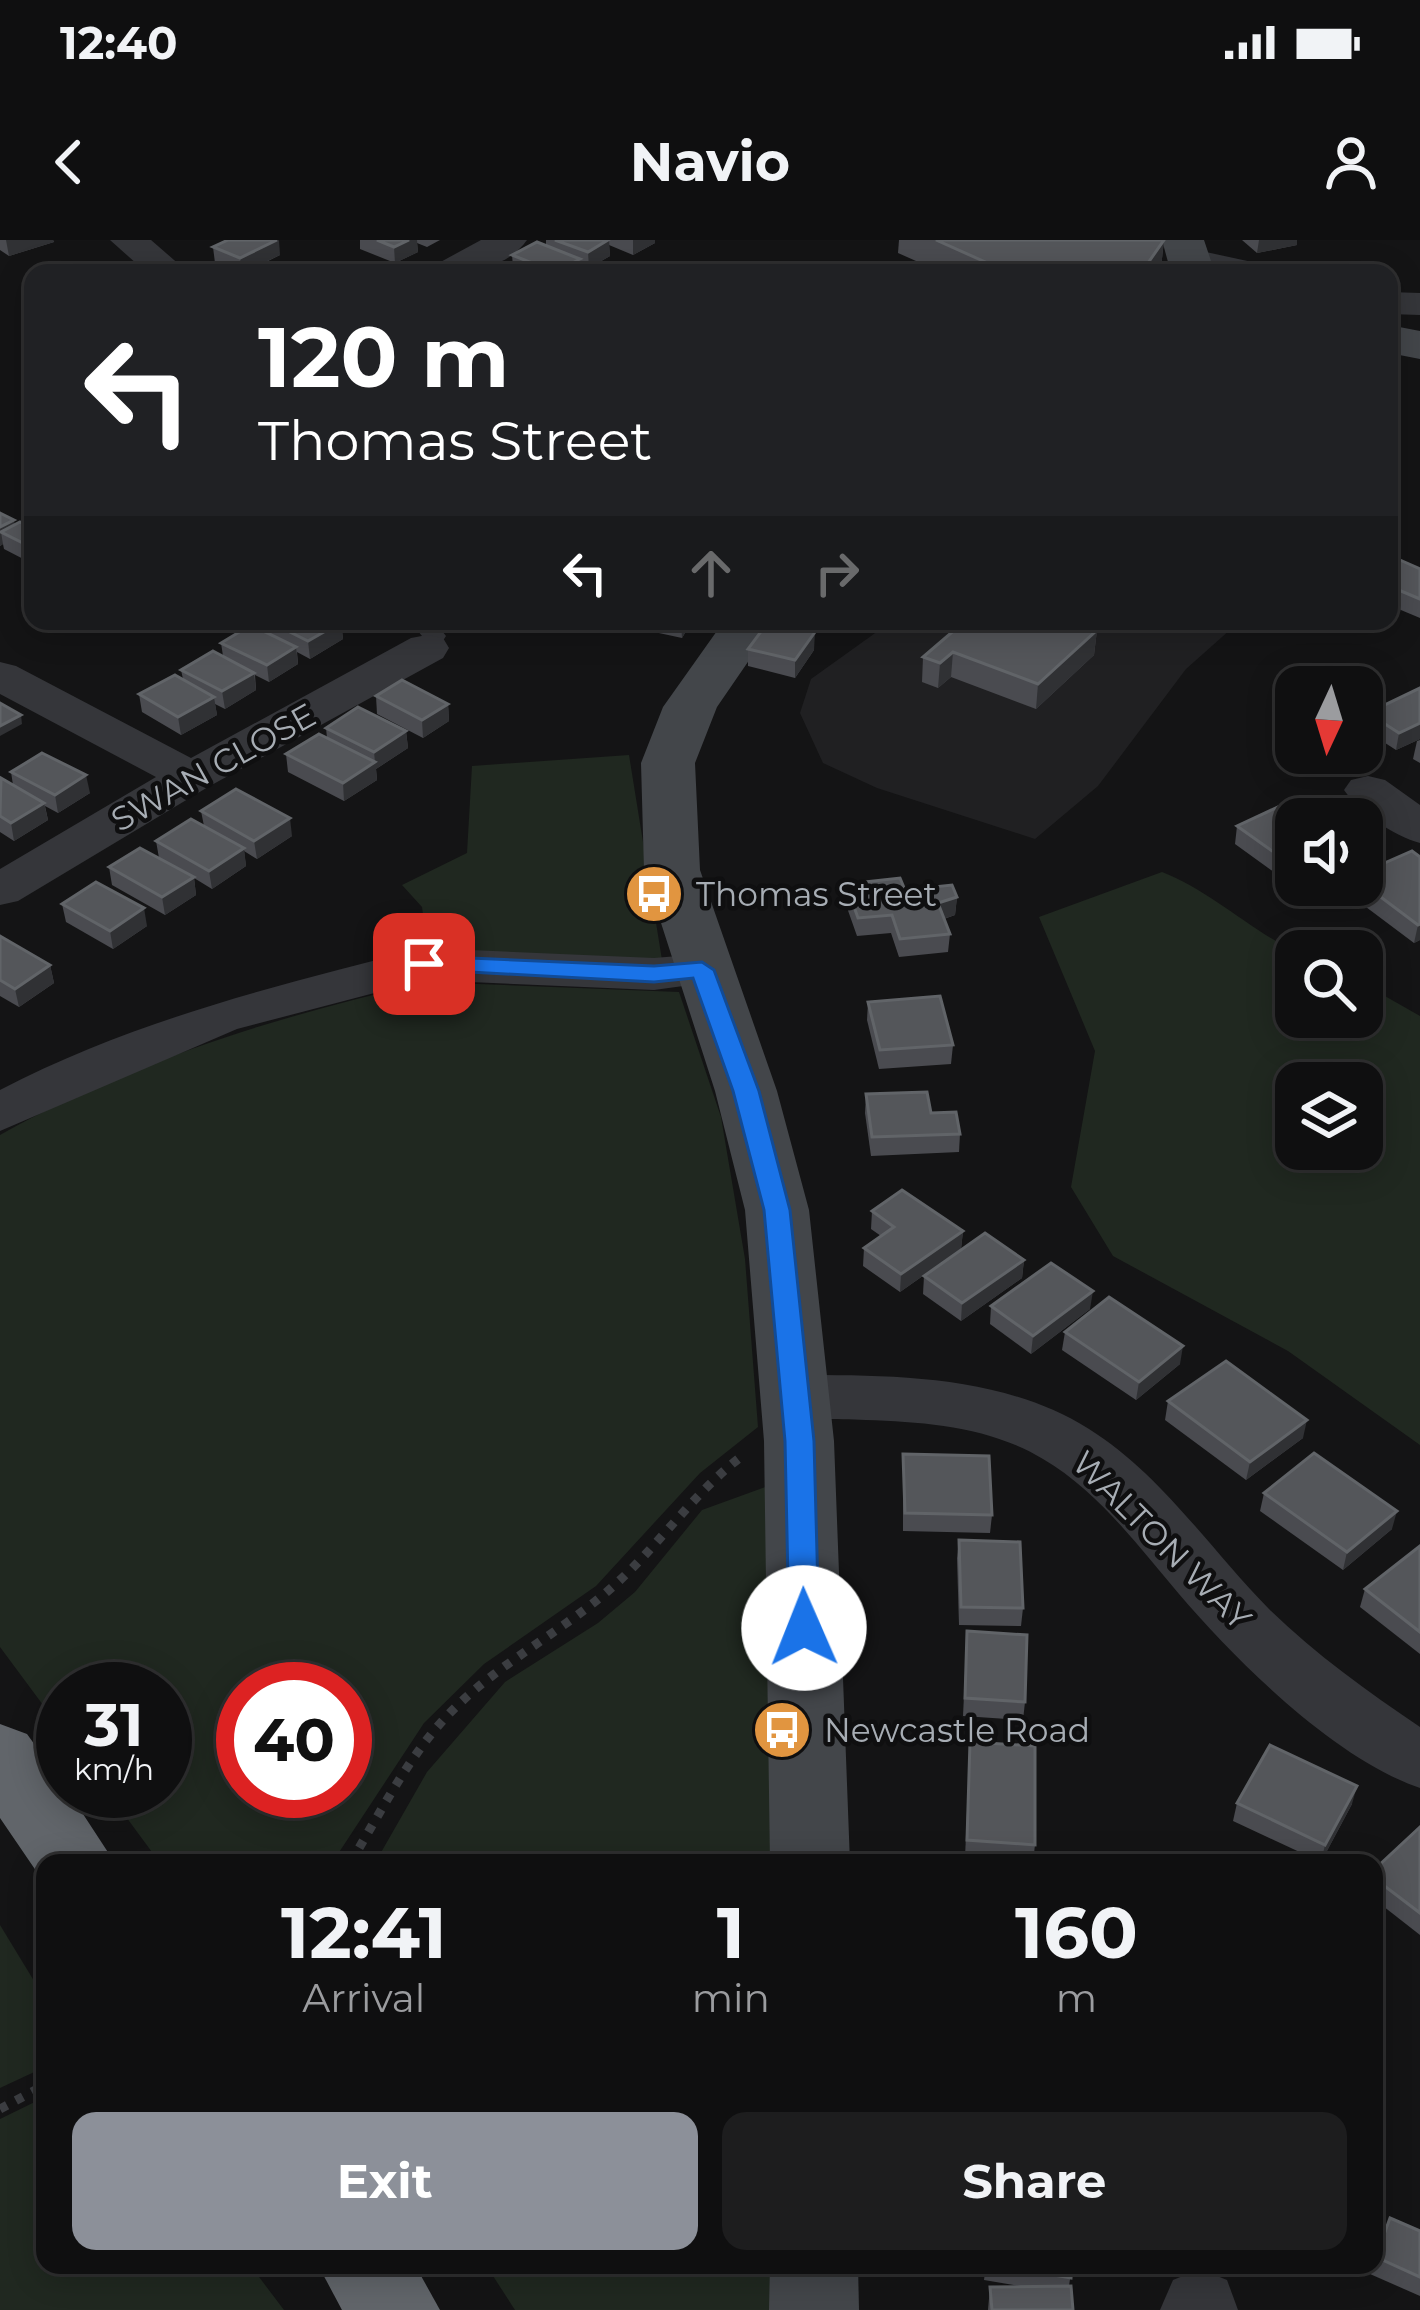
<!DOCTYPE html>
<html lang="en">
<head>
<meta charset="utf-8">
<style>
  :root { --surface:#0f0f10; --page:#1d1d1e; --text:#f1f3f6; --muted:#9b9c9f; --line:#2f2f30; --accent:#8c9099 }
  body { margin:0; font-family:Montserrat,sans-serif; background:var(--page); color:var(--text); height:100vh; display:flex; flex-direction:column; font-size:45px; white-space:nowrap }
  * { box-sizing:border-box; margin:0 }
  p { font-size:39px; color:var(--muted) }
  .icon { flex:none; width:66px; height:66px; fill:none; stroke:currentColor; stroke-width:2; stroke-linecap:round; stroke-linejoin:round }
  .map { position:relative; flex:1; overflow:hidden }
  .sheet { position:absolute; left:36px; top:1614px; width:1347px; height:420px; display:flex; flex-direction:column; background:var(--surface); border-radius:24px; box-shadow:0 6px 30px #0003,0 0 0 3px var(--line) }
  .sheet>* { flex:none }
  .guide { position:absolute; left:24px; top:24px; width:1374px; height:366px; border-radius:24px; box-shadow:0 6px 30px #0003,0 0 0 3px var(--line); background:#202124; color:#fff; overflow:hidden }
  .needle { width:78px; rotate:184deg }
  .fabs { position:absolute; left:1275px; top:426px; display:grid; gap:24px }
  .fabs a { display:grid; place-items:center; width:108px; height:108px; border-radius:24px; background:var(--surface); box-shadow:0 6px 30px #0003,0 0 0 3px var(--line); font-size:60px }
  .speed { position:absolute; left:36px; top:1422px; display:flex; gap:24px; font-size:60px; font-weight:700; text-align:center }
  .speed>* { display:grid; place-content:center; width:156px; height:156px; border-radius:50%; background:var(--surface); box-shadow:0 6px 30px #0003,0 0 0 3px var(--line); line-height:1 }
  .speed small { font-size:30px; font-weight:400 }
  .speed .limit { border:18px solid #d22; background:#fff; color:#111 }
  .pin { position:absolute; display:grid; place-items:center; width:102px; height:102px; color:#fff; margin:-51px; border-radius:24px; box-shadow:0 6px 18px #0006 }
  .me { position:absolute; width:132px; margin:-66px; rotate:359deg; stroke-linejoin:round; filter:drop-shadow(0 0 9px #0008) }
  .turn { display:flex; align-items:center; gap:42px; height:252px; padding:0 36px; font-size:54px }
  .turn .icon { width:156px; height:156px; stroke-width:2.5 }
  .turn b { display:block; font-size:84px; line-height:102px }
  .lanes { display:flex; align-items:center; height:114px; padding:0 36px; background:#0003; justify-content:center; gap:60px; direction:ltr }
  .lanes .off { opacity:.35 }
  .eta { display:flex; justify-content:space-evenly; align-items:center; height:204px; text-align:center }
  .eta b { font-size:72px; font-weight:700; line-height:84px }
  .action { display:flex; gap:24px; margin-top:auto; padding:24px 36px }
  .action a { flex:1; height:138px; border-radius:24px; background:var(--accent); color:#fff; font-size:48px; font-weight:700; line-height:138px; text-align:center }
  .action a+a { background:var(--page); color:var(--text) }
  .status { display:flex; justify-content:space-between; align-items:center; height:84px; padding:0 60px; background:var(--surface); direction:ltr }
  .status svg { height:33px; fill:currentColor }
  header { display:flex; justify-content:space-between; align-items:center; height:156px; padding:0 36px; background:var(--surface); font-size:54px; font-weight:700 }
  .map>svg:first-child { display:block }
</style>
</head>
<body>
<div class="status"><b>12:40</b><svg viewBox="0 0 49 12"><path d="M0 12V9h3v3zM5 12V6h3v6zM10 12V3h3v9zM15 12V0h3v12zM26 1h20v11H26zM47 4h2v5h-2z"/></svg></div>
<header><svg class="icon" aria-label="back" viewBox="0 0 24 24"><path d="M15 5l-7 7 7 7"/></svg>Navio<svg class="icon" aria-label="person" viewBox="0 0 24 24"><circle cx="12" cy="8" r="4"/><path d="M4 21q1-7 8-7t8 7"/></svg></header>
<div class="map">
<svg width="1420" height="2070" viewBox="0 0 1420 2070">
  <rect width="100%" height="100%" fill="#141415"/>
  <polygon fill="#202022" points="892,381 1240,381 1186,429 1098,546 1035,599 877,548 823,523 800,473 811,439"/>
  <g fill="#202820" fill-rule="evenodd">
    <polygon points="629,515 662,720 428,711 422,667 402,645 467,613 472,526"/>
    <path d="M1162,632C1209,650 1249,689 1296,712V777H1362V743L1420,776V1205L1288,1111L1113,1016L1071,947L1095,811L1039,677ZM1362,843V909H1296V843Z"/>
    <path d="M427,742L679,752L721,877L745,1019L758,1187L700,1233L596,1346L484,1424L424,1483L332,1623H160L107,1551H165V1449H63V1492L0,1407V895C134,820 279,776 427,742ZM243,1449H345V1551H243Z"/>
    <polygon points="774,1244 776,1623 375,1623 427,1532 505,1442 598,1383 635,1352 702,1270"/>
    <polygon points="0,1685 45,1759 45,1827 0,1848"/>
    <polygon points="45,1857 45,2025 250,2025 284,2070 0,2070 0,1879"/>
    <polygon points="486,2025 774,2025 772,2070 515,2070"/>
  </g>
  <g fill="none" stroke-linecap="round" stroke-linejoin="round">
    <g stroke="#3b3d41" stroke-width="9" stroke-dasharray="8 10" stroke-linecap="butt">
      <path d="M350,1623C383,1569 412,1508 459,1464C508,1417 570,1387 619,1341C662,1301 695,1252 742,1216"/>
      <polyline points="0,1869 45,1845"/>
    </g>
    <polygon fill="#35363a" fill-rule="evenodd" points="410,381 434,381 446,396 435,413 419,413 415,408 422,396"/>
    <g fill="#35363a" fill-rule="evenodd">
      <polygon points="110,0 151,0 189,33 147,33"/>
      <path d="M481,0H527C505,31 464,33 429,33L435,25Z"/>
      <polygon points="1192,9 1266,25 1272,33 1200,33 1179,28 1173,20 1179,12"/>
      <polygon points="1389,52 1420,53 1420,75 1389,74"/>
      <polygon points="427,395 443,398 449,408 443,418 208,547 18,661 0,665 0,629 156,537 0,454 0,422 16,426 191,518 411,398"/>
      <path d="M1368,536L1385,540L1420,565V603C1394,596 1360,573 1344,550L1351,540Z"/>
      <path d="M424,708L654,718L702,714L720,719L728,730L720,741L654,750L424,740L237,789L0,891V850C134,780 279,745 424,708Z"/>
      <path d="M796,1135C894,1135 1003,1135 1089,1189C1161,1234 1210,1309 1269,1369C1315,1414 1367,1451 1420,1487V1548C1335,1519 1237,1422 1179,1354C1139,1307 1098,1251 1043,1219C990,1187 927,1182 866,1180C835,1178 805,1182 775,1172L766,1157L775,1142Z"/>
      <polygon points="1200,2029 1227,2040 1238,2070 1160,2070 1173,2040"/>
    </g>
    <g fill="#43464a" fill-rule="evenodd">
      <polygon points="1162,0 1204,0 1215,33 1171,33"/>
      <polygon points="1389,85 1420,91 1420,119 1389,113"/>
      <polygon points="724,381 776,381 717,467 695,523 700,630 777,851 809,970 834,1201 850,1623 770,1623 764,1201 745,970 715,851 644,630 641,523 663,467"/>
      <polygon points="770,2025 858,2025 859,2070 769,2070"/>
    </g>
    <g fill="#61656a" fill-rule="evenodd">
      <polygon points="0,1484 27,1494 63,1544 63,1551 68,1551 115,1623 45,1623 45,1644 0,1578"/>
      <polygon points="318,2025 415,2025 440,2070 342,2070"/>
    </g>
  </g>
  <g fill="#4a4b50">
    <polygon points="0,0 53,0 54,2 9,16 0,10"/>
    <polygon points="360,0 440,0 427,7 417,3 418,12 395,23 360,9"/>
    <polygon points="546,0 655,0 655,3 633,15 609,5 610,16 589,28 580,25 581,33 483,33 513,27 512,15 546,5"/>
    <polygon points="899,0 1164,0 1161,28 1158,33 943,33 898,13"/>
    <polygon points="1242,0 1297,0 1297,5 1257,13"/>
    <polygon points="213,7 280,15 244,33 239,33 215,23"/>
    <polygon points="0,273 15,285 33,289 33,324 4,309 3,304 0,306"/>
    <polygon points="1389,328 1420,329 1420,378 1389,365"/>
    <polygon points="265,381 339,381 341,382 343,399 310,419 297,412 298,424 269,442 255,435 256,450 225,469 215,464 217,475 181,495 142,472 139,454 183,439 181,430 223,416 221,403 267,393"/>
    <polygon points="645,381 692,381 682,398 645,390"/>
    <polygon points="1097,390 1094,415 1036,469 951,437 938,448 922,442 923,417"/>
    <polygon points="748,409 814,410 795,438 748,426"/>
    <polygon points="1420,448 1420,499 1396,510 1365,490 1368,473"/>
    <polygon points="376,456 448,464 449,481 423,498 377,474"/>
    <polygon points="326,488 406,491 408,508 376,529 377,540 344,561 288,532 286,514 327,498"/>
    <polygon points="1420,500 1420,523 1413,519 1417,501"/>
    <polygon points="11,532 90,553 58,573 45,566 48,580 14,601 0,592 0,539 13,545"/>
    <polygon points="201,571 292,596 257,619 244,611 246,626 212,649 194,638 196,655 165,675 112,645 109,627 159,618 156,601 204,586"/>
    <polygon points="1296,579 1296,645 1302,645 1296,648 1235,604 1237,586"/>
    <polygon points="1420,617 1420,700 1414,703 1350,655 1352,645 1362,645 1362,633"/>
    <polygon points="846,644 957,657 955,675 944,679 950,694 948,712 899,717 891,693 857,696 845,662"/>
    <polygon points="62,664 147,686 113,709 66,682"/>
    <polygon points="0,696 50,725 54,743 19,767 0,756"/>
    <polygon points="868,762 953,805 951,824 879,829 867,780"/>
    <polygon points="866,854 931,873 960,894 959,912 871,916 865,873"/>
    <polygon points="872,971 963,991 961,1009 900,1052 863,1026 864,1008 881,996 871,989"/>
    <polygon points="1024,1020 1022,1038 961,1081 923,1054 924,1036"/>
    <polygon points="991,1066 1090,1069 1031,1114 990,1084"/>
    <polygon points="1065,1092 1180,1124 1136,1160 1062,1110"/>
    <polygon points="1168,1161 1303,1198 1246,1240 1165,1180"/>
    <polygon points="903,1214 992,1275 990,1293 903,1291"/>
    <polygon points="1264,1253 1392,1289 1343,1330 1260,1271"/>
    <polygon points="959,1300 1023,1368 1021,1386 959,1385 957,1318"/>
    <polygon points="1420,1306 1420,1414 1360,1367 1365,1349"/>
    <polygon points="967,1391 1025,1462 1023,1480 963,1476"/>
    <polygon points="970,1502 1035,1605 1033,1622 965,1618"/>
    <polygon points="1237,1563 1352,1564 1321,1622 1233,1581"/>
    <polygon points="1420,1587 1420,1695 1374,1659 1374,1630"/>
    <polygon points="1420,1991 1420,2056 1370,2034 1376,2017"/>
    <polygon points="986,2025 1072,2025 1069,2046 1073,2070 988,2070 990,2047 1026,2047 984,2040"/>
  </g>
  <g fill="#303134">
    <polygon points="6,0 53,0 54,2 9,16"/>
    <polygon points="279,0 280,15 242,33 240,18"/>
    <polygon points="409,0 417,0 418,12 395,23 394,7"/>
    <polygon points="609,0 610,16 589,28 588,12"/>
    <polygon points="633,0 655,0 655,3 633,15"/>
    <polygon points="1164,0 1161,28 1158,33 1141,33"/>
    <polygon points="1259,0 1297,0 1297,5 1257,13"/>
    <polygon points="580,19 581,33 555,33"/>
    <polygon points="14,280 17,297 1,292 3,304 0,306 0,287"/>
    <polygon points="681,381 692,381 682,398"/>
    <polygon points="341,382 343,399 310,419 308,401"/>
    <polygon points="1097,390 1094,415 1036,469 1038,444"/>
    <polygon points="815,392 814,410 795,438 795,420"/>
    <polygon points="296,407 298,424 269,442 267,425"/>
    <polygon points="953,412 951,437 938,448 940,423"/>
    <polygon points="254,433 256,450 225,469 222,451"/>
    <polygon points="214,457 217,475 181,495 178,477"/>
    <polygon points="448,464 449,481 423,498 422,480"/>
    <polygon points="21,475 22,484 0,496 0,486"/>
    <polygon points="1420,483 1420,499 1396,510 1399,493"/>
    <polygon points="406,491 408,508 376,529 377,540 344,561 343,543 375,522 374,512"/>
    <polygon points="86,535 90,553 58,573 55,555"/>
    <polygon points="44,563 48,580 14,601 11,583"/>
    <polygon points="290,578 292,596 257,619 254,601"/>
    <polygon points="244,608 246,626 212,649 209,631"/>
    <polygon points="194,637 196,655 165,675 162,657"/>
    <polygon points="957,657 955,675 937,681 938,663"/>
    <polygon points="144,668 147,686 113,709 110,691"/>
    <polygon points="1420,684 1420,700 1414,703 1418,685"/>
    <polygon points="50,725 54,743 19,767 15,749"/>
    <polygon points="963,991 961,1009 900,1052 901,1034"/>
    <polygon points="1024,1020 1022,1038 961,1081 962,1063"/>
    <polygon points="1093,1051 1090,1069 1031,1114 1033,1096"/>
    <polygon points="1183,1106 1180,1124 1136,1160 1139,1142"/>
    <polygon points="1307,1180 1303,1198 1246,1240 1250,1222"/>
    <polygon points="1397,1271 1392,1289 1343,1330 1347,1312"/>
    <polygon points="1357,1546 1352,1564 1321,1622 1325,1605"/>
  </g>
  <g fill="#54565a" stroke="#616468" stroke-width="3">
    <polygon points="228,0 277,0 240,18 213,7"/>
    <polygon points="377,0 409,0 394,7"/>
    <polygon points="555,0 608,0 588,12"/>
    <polygon points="936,0 1164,0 1141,33 1010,33"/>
    <polygon points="537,2 580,19 555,32 512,15"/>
    <polygon points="502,23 529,33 483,33"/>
    <polygon points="77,24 98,33 59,33"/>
    <polygon points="0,273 14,280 0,287"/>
    <polygon points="20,282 33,289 33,308 1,292"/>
    <polygon points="1400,320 1420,329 1420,359 1389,346 1389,328"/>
    <polygon points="268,381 339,381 341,382 308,401"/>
    <polygon points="965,381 1071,381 1097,390 1038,444 953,412 940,423 923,417"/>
    <polygon points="768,382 815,392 795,420 748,409"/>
    <polygon points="251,385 296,407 267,425 221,403"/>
    <polygon points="213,411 254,433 222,451 181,430"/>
    <polygon points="175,435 214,457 178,477 139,454"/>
    <polygon points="402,440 448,464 422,480 376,456"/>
    <polygon points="1420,448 1420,483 1399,493 1368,473"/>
    <polygon points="0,463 21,475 0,486"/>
    <polygon points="358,467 406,491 374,512 326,488"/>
    <polygon points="319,494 375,522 343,543 286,514"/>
    <polygon points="42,513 86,535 55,555 11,532"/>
    <polygon points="1,538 44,563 11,583 0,576"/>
    <polygon points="236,549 290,578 254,601 201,571"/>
    <polygon points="1293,560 1321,579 1296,579 1296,628 1237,586"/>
    <polygon points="191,579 244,608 209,631 156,601"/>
    <polygon points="140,608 194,637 162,657 109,627"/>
    <polygon points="1412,611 1420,617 1420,684 1418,685 1362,643 1362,633"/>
    <polygon points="900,638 905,650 952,645 957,657 938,663 950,694 900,699 892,675 858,678 846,644"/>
    <polygon points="96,642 144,668 110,691 62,664"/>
    <polygon points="0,696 50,725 15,749 0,740"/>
    <polygon points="940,756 953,805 880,810 868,762"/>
    <polygon points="927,852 931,873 956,872 960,894 872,897 866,854"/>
    <polygon points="902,950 963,991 901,1034 864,1008 894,987 872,971"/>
    <polygon points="985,993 1024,1020 962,1063 924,1036"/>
    <polygon points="1051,1023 1093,1051 1033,1096 991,1066"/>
    <polygon points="1109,1057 1183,1106 1139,1142 1065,1092"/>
    <polygon points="1226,1121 1307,1180 1250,1222 1168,1161"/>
    <polygon points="1314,1213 1397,1271 1347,1312 1264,1253"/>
    <polygon points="903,1214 989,1216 992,1275 905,1273"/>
    <polygon points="959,1300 1020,1302 1023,1368 961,1367"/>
    <polygon points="1420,1306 1420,1392 1365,1349"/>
    <polygon points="967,1391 1027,1395 1025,1462 965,1458"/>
    <polygon points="970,1502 1035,1506 1035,1605 967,1600"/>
    <polygon points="1270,1505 1357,1546 1325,1605 1237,1563"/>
    <polygon points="1420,1587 1420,1673 1374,1638 1374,1630"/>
    <polygon points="1390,1978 1420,1991 1420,2037 1376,2017"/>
    <polygon points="996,2025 1072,2025 1071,2038"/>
    <polygon points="1071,2046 1073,2070 992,2070 990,2047"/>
  </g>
  <polygon fill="#1a73e8" stroke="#114b97" stroke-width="3" points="424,716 654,726 702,722 714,730 759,851 790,970 814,1201 819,1388 815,1397 793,1397 789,1388 785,1201 764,970 733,851 693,738 654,742 416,729 416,718"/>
  <defs>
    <g id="bus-disc" transform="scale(3)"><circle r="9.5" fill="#e19540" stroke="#0f0f10"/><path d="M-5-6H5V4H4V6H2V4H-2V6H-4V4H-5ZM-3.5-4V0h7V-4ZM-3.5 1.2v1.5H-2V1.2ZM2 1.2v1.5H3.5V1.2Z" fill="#fff"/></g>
  </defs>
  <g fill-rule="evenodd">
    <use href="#bus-disc" x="654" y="654"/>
    <use href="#bus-disc" x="782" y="1490"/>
  </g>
  <g text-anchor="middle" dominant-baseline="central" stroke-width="9" stroke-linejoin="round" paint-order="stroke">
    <g font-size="33" fill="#a7adb4" stroke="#0f0f10">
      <text transform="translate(213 527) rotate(-29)">SWAN CLOSE</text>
      <text transform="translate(1162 1300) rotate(45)">WALTON WAY</text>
    </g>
    <g font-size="33" fill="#a7adb4" stroke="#0f0f10" text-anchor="start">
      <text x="696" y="654">Thomas Street</text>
      <text x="824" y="1490">Newcastle Road</text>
    </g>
  </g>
</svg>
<div class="fabs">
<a><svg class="needle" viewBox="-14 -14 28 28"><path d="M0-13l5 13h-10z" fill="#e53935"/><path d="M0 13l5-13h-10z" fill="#9b9c9f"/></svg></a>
<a><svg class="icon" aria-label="sound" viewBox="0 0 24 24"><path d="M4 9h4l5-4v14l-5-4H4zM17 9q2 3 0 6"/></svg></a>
<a><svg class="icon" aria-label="search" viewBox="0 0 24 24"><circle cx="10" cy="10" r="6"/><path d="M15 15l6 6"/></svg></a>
<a><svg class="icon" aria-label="layers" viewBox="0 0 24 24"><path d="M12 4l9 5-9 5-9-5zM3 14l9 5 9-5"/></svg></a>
</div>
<div class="speed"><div>31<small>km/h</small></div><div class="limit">40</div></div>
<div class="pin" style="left:424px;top:724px;background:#d93025"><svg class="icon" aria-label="arrive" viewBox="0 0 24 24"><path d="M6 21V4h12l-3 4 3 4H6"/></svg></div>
<svg class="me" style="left:804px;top:1388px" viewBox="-20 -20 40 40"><circle r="19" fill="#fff"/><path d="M0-13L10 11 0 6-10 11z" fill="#1a73e8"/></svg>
<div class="guide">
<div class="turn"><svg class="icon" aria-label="left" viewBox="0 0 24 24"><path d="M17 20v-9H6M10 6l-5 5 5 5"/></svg><div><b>120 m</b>Thomas Street</div></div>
<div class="lanes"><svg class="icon" aria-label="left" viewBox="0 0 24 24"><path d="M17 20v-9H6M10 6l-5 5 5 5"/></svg><svg class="icon off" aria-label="ahead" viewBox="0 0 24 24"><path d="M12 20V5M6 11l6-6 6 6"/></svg><svg class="icon off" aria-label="right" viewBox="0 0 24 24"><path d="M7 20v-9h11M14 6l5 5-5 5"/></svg></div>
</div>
<section class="sheet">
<div class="eta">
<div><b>12:41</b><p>Arrival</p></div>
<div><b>1</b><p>min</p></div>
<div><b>160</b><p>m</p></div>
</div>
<div class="action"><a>Exit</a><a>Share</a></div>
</section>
</div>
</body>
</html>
